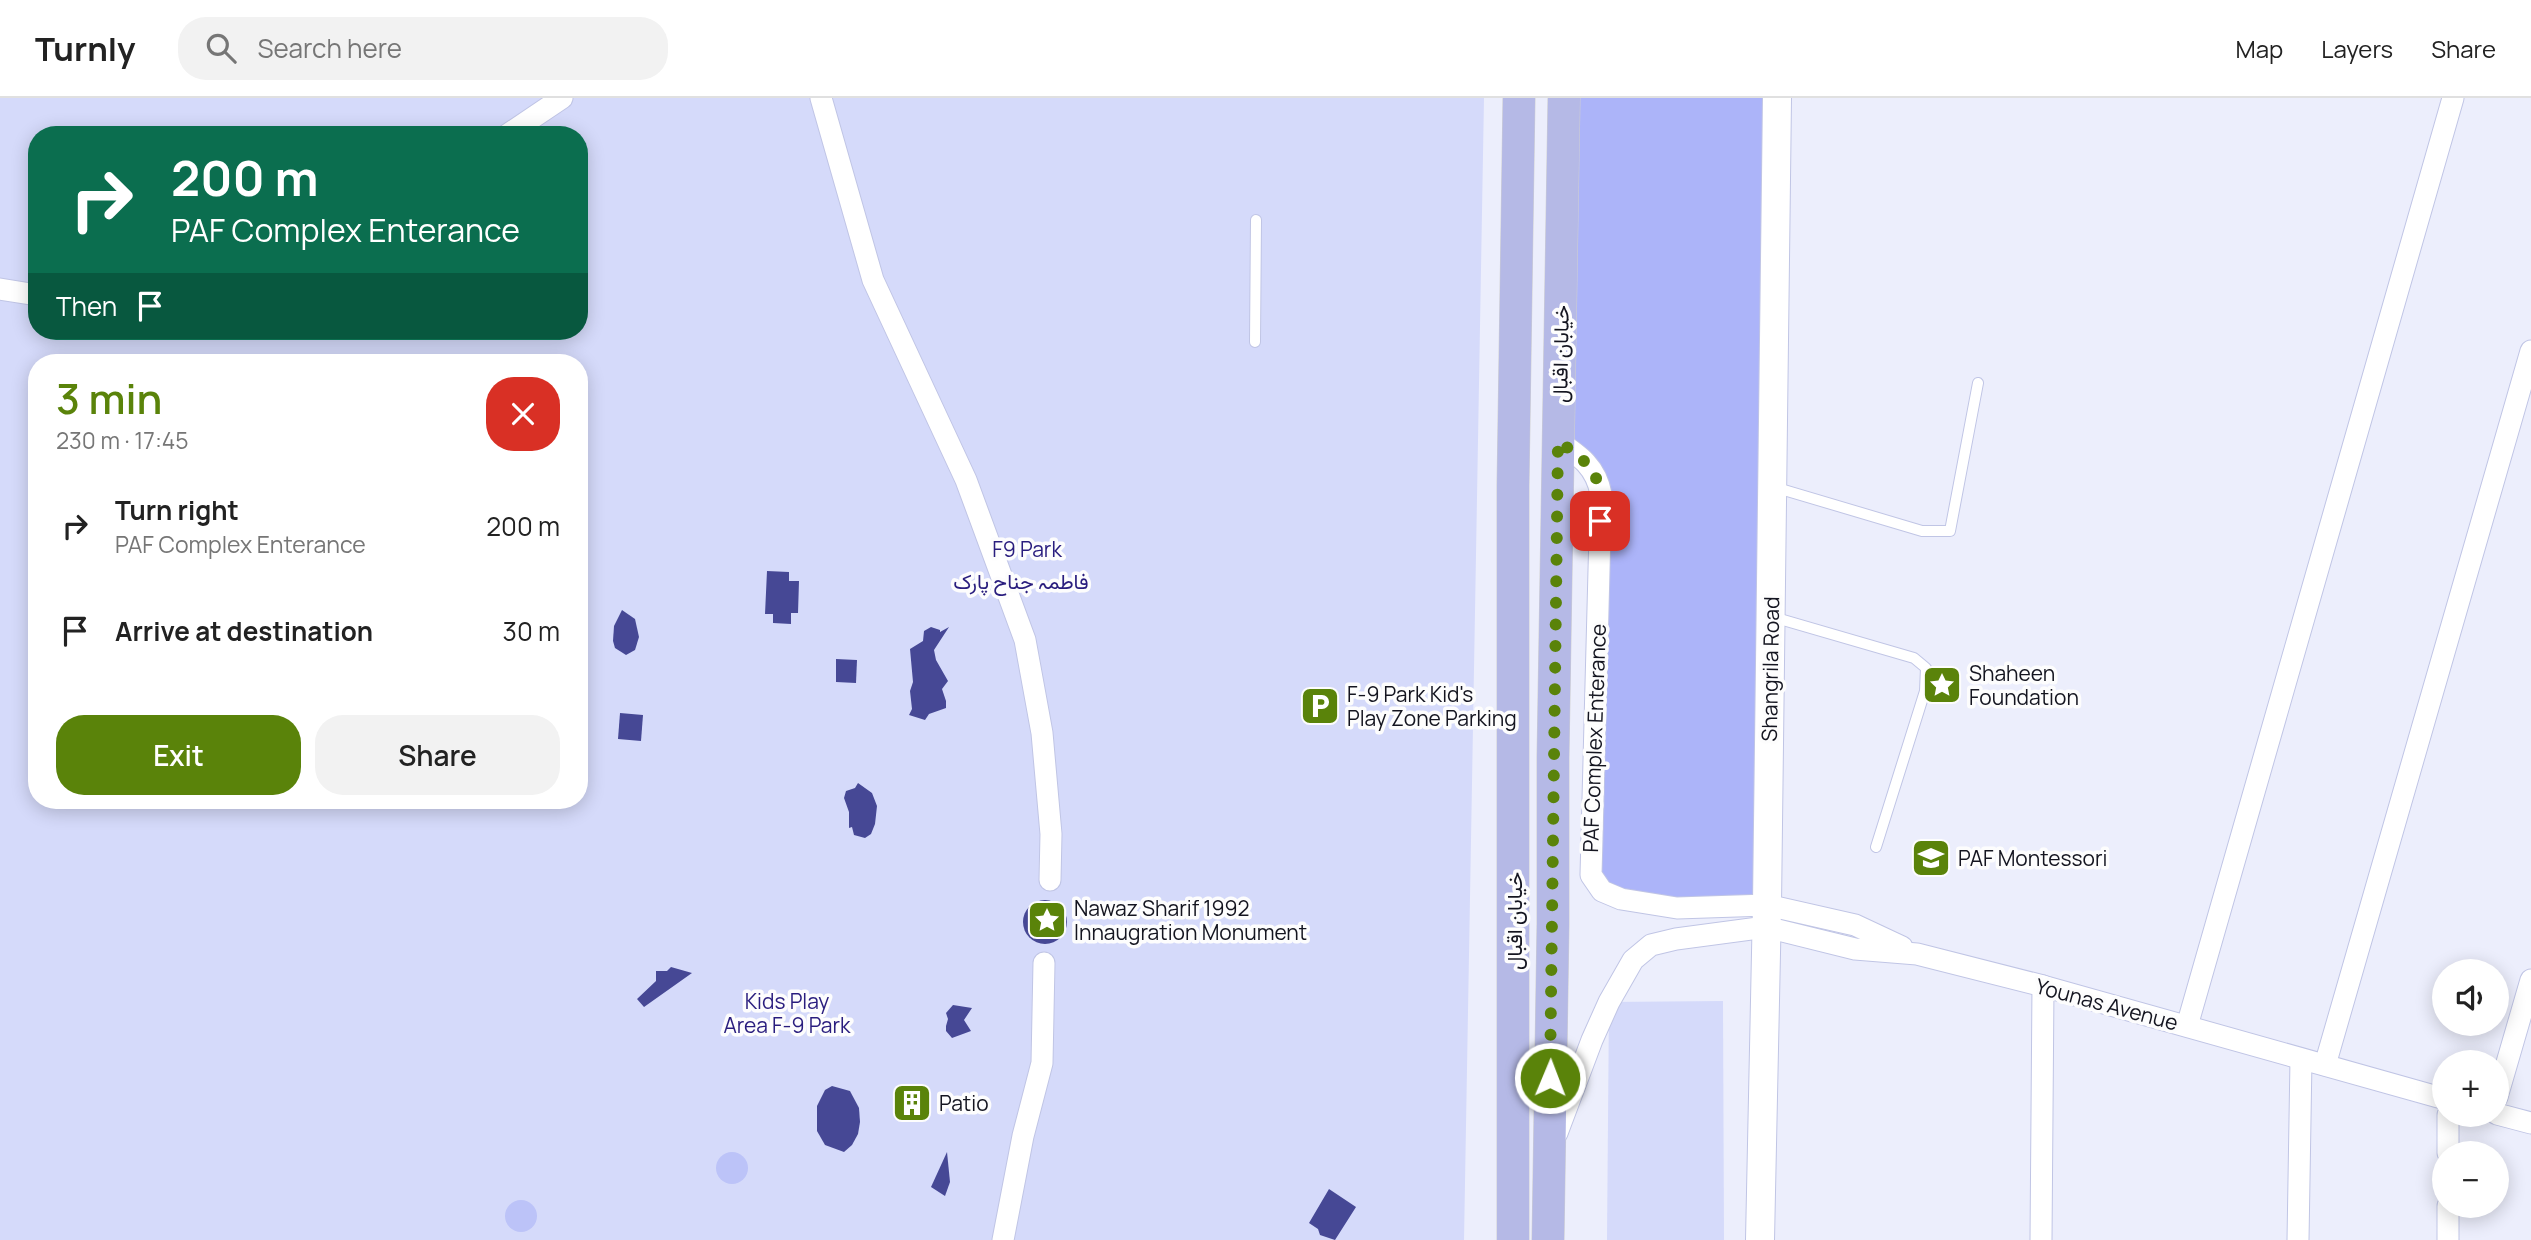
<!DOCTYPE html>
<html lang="en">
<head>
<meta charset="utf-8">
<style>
  :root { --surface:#fff; --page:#f2f2f2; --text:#222; --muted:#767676; --line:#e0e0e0; --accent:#5a830a }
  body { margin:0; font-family:Manrope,Vazirmatn,sans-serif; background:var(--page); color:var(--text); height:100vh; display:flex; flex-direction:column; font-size:26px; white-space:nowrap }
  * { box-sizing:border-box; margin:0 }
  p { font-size:23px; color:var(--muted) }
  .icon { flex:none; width:38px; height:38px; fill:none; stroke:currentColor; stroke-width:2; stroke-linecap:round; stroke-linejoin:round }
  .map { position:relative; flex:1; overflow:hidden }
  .details { position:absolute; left:28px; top:256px; width:560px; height:455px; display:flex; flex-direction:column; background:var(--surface); border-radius:28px; box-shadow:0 4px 18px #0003 }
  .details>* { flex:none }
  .guide { position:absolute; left:28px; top:28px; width:560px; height:214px; border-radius:28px; box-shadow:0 4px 18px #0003; background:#0b6e4f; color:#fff; overflow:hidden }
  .buttons { position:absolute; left:2432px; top:861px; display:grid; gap:14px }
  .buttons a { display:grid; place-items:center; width:77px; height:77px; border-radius:50%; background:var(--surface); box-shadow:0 4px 18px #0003; font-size:35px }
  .pin { position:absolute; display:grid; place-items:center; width:60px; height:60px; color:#fff; margin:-30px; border-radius:14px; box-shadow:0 4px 10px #0006 }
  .me { position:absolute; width:77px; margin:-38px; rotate:1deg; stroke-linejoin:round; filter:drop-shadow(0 0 5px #0008) }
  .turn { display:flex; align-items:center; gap:24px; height:147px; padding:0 28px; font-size:32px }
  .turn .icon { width:91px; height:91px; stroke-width:2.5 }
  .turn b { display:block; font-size:49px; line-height:60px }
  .then { display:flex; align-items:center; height:66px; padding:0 28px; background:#0003; gap:14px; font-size:26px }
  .round { display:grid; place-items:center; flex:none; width:74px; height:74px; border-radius:28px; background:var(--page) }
  .overview { display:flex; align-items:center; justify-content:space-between; height:119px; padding:0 28px }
  h1 { font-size:42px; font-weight:600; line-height:52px; color:var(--accent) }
  .cta { display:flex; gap:14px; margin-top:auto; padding:14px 28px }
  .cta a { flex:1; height:80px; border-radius:28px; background:var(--accent); color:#fff; font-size:28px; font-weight:600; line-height:80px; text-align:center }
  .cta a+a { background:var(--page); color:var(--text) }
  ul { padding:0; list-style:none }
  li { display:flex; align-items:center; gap:21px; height:105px; padding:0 28px }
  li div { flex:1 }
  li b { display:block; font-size:26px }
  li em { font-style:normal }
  header { display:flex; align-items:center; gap:42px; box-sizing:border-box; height:98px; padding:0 35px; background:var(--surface); border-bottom:2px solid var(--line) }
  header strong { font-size:33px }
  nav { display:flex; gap:38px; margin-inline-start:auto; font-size:24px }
  .search { width:490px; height:63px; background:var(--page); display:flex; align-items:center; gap:18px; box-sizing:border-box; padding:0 24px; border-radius:28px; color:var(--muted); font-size:26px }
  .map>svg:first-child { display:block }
</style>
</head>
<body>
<header>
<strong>Turnly</strong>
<div class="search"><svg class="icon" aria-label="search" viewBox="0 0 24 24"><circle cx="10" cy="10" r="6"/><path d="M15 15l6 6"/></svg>Search here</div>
<nav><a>Map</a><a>Layers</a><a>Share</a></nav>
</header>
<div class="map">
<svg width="2531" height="1142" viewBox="0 0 2531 1142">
  <rect width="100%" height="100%" fill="#eceefc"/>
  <g fill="#d5dafa" fill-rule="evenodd">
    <path d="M0,0H1484L1464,1142H0ZM37,37H579V233H37ZM37,264H579V702H37Z"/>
    <polygon points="1723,903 1724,1142 1607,1142 1609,904"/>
  </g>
  <polygon fill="#acb4f9" points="1564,0 1777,0 1767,807 1621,801 1591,777 1601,396 1558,343"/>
  <g fill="#bcc3f8">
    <circle cx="732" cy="1070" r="16"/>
    <circle cx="521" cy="1118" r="16"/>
  </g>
  <g fill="#464895">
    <polygon points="767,473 789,474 789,483 799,483 798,515 791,515 791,526 773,525 773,516 765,516"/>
    <polygon points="622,512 635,521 639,539 635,552 626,557 615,550 613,543 614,528"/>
    <polygon points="931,529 940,532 940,534 949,529 934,552 936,562 948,583 942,591 946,603 946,610 929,616 925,622 909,617 912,611 910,593 913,584 910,551 923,543 924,533"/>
    <polygon points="836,561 857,562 856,585 836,584"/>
    <polygon points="620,615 643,617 641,643 618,641"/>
    <polygon points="858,685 872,695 877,708 875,726 871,736 865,740 854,737 852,729 849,730 849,714 844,700 846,693 855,690"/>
    <circle cx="1045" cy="824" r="22"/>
    <polygon points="671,869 692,875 644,909 637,901 656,883 656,873 667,873"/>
    <polygon points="953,907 972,910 964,922 971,933 952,940 946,933 946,928 948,921 946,915"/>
    <polygon points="832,988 850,993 859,1010 860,1024 858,1036 852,1047 844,1054 825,1047 817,1033 817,1008 825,992"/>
    <polygon points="947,1054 950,1084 945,1098 931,1089"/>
    <polygon points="1329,1091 1356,1109 1335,1142 1320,1137 1318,1131 1309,1125"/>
  </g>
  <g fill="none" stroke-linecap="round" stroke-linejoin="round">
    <g stroke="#c0c5e5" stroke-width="12">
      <g id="lane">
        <polyline points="1255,244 1256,122"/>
        <polyline points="1774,389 1922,433 1950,433 1978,285"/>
        <polyline points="1773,519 1914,560 1926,570 1925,593 1876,749"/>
      </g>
    </g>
    <g stroke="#c0c5e5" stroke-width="23">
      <g id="street">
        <polyline points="821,0 873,182 966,382 1025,542 1042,635 1051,736 1050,782"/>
        <polyline points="507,37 562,0"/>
        <polyline points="0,191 37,197"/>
        <path d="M1558,343C1580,358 1596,369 1601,396L1591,777L1602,793L1621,801L1677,810L1767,807L1855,827L1902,849"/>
        <polyline points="2187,928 2453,0"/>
        <polyline points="2325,967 2531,253"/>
        <polyline points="2497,999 2531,882"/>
        <polyline points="2497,1016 2531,1025"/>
        <polyline points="1557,1035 1592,942 1609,904 1633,862 1651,847 1676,841 1766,829 1855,851 1917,856 2043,888 2445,1001"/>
        <polyline points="2448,1055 2448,1017"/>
        <polyline points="1003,1142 1023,1038 1042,965 1044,865"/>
        <polyline points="2041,1142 2043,888"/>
        <polyline points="2298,1142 2301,961"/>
        <polyline points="2448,1142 2448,1108"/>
      </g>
    </g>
    <g stroke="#c0c5e5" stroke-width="30">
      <polyline id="secondary" points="1760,1142 1767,807 1777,0"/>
    </g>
    <g stroke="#d0d0d2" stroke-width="33">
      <g id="primary">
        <polyline points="1513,1142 1513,388 1519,0"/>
        <polyline points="1548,1142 1553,826 1553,659 1564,0"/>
      </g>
    </g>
    <use href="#lane" stroke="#fff" stroke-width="10"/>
    <use href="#street" stroke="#fff" stroke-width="21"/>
    <use href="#secondary" stroke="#fff" stroke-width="28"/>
    <use href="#primary" stroke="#b5b9e6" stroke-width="32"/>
  </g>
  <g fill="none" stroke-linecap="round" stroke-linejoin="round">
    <path stroke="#5a830a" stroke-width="12" stroke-dasharray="0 21.6" d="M1550,980L1558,343C1596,369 1602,378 1600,423"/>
  </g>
  <defs>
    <g id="sight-square" transform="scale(2.0125)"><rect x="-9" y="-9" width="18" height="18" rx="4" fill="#5a830a" stroke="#fdfdfd"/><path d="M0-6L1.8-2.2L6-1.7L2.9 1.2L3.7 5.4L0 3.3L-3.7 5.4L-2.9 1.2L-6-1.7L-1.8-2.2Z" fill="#fff"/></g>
    <g id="parking-square" transform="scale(2.0125)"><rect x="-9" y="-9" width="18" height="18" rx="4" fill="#5a830a" stroke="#fdfdfd"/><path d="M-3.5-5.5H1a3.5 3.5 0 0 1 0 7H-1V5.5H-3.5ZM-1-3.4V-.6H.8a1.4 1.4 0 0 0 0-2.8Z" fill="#fff"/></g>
    <g id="school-square" transform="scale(2.0125)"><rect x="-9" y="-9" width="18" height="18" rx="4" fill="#5a830a" stroke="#fdfdfd"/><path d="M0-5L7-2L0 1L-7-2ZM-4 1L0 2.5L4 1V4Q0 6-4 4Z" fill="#fff"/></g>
    <g id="building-square" transform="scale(2.0125)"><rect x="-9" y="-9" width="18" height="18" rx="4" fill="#5a830a" stroke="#fdfdfd"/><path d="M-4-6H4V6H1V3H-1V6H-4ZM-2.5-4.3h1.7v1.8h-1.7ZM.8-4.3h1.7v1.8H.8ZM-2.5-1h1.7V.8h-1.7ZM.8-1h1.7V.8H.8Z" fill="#fff"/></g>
  </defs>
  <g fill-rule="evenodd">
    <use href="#sight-square" x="1942" y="587"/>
    <use href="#parking-square" x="1320" y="608"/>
    <use href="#school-square" x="1931" y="760"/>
    <use href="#sight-square" x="1047" y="822"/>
    <use href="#building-square" x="912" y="1005"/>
  </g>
  <g text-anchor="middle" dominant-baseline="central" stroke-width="7" stroke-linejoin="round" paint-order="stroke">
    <g font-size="21" fill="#141520" stroke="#fdfdfd">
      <text transform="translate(1560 256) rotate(-89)">خیابان اقبال</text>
      <text transform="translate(1770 571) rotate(-89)">Shangrila Road</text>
      <text transform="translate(1594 640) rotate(-88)">PAF Complex Enterance</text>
      <text transform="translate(1514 823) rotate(-90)">خیابان اقبال</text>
      <text transform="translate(2107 906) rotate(15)">Younas Avenue</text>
    </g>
    <g font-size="21" fill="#291d7e" stroke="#fdfdfd">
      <text x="1027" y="451">F9 Park</text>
      <text x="1021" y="483">فاطمہ جناح پارک</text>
      <text x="787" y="903">Kids Play<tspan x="787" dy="24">Area F-9 Park</tspan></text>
    </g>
    <g font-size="21" fill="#141520" stroke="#fdfdfd" text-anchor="start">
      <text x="1969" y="575">Shaheen<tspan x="1969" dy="24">Foundation</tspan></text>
      <text x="1347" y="596">F-9 Park Kid's<tspan x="1347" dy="24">Play Zone Parking</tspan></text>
      <text x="1958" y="760">PAF Montessori</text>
      <text x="1074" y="810">Nawaz Sharif 1992<tspan x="1074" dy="24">Innaugration Monument</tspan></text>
      <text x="939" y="1005">Patio</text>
    </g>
  </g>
</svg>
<div class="buttons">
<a><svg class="icon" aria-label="sound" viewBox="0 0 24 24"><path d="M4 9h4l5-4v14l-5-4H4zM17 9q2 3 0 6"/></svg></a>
<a>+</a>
<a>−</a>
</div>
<div class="pin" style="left:1600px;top:423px;background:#d93025"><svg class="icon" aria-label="arrive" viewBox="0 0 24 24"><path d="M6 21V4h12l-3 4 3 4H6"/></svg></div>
<svg class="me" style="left:1550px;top:980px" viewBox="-20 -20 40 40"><circle r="17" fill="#5a830a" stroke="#fff" stroke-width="3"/><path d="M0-11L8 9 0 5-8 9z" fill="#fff"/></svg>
<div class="guide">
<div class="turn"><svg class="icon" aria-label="right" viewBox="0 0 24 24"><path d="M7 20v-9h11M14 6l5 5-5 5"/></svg><div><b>200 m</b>PAF Complex Enterance</div></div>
<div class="then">Then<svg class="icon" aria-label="arrive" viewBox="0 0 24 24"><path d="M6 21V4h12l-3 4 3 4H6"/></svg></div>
</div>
<section class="details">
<div class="overview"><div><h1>3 min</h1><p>230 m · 17:45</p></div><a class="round" style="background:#d93025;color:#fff"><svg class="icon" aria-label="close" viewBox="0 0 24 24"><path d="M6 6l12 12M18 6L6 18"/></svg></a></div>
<ul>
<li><svg class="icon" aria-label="right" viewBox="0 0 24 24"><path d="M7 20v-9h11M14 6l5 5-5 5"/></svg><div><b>Turn right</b><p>PAF Complex Enterance</p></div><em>200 m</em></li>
<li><svg class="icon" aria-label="arrive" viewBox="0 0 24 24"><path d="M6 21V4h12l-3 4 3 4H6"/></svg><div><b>Arrive at destination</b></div><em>30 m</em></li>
</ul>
<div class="cta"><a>Exit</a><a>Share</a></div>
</section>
</div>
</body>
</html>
